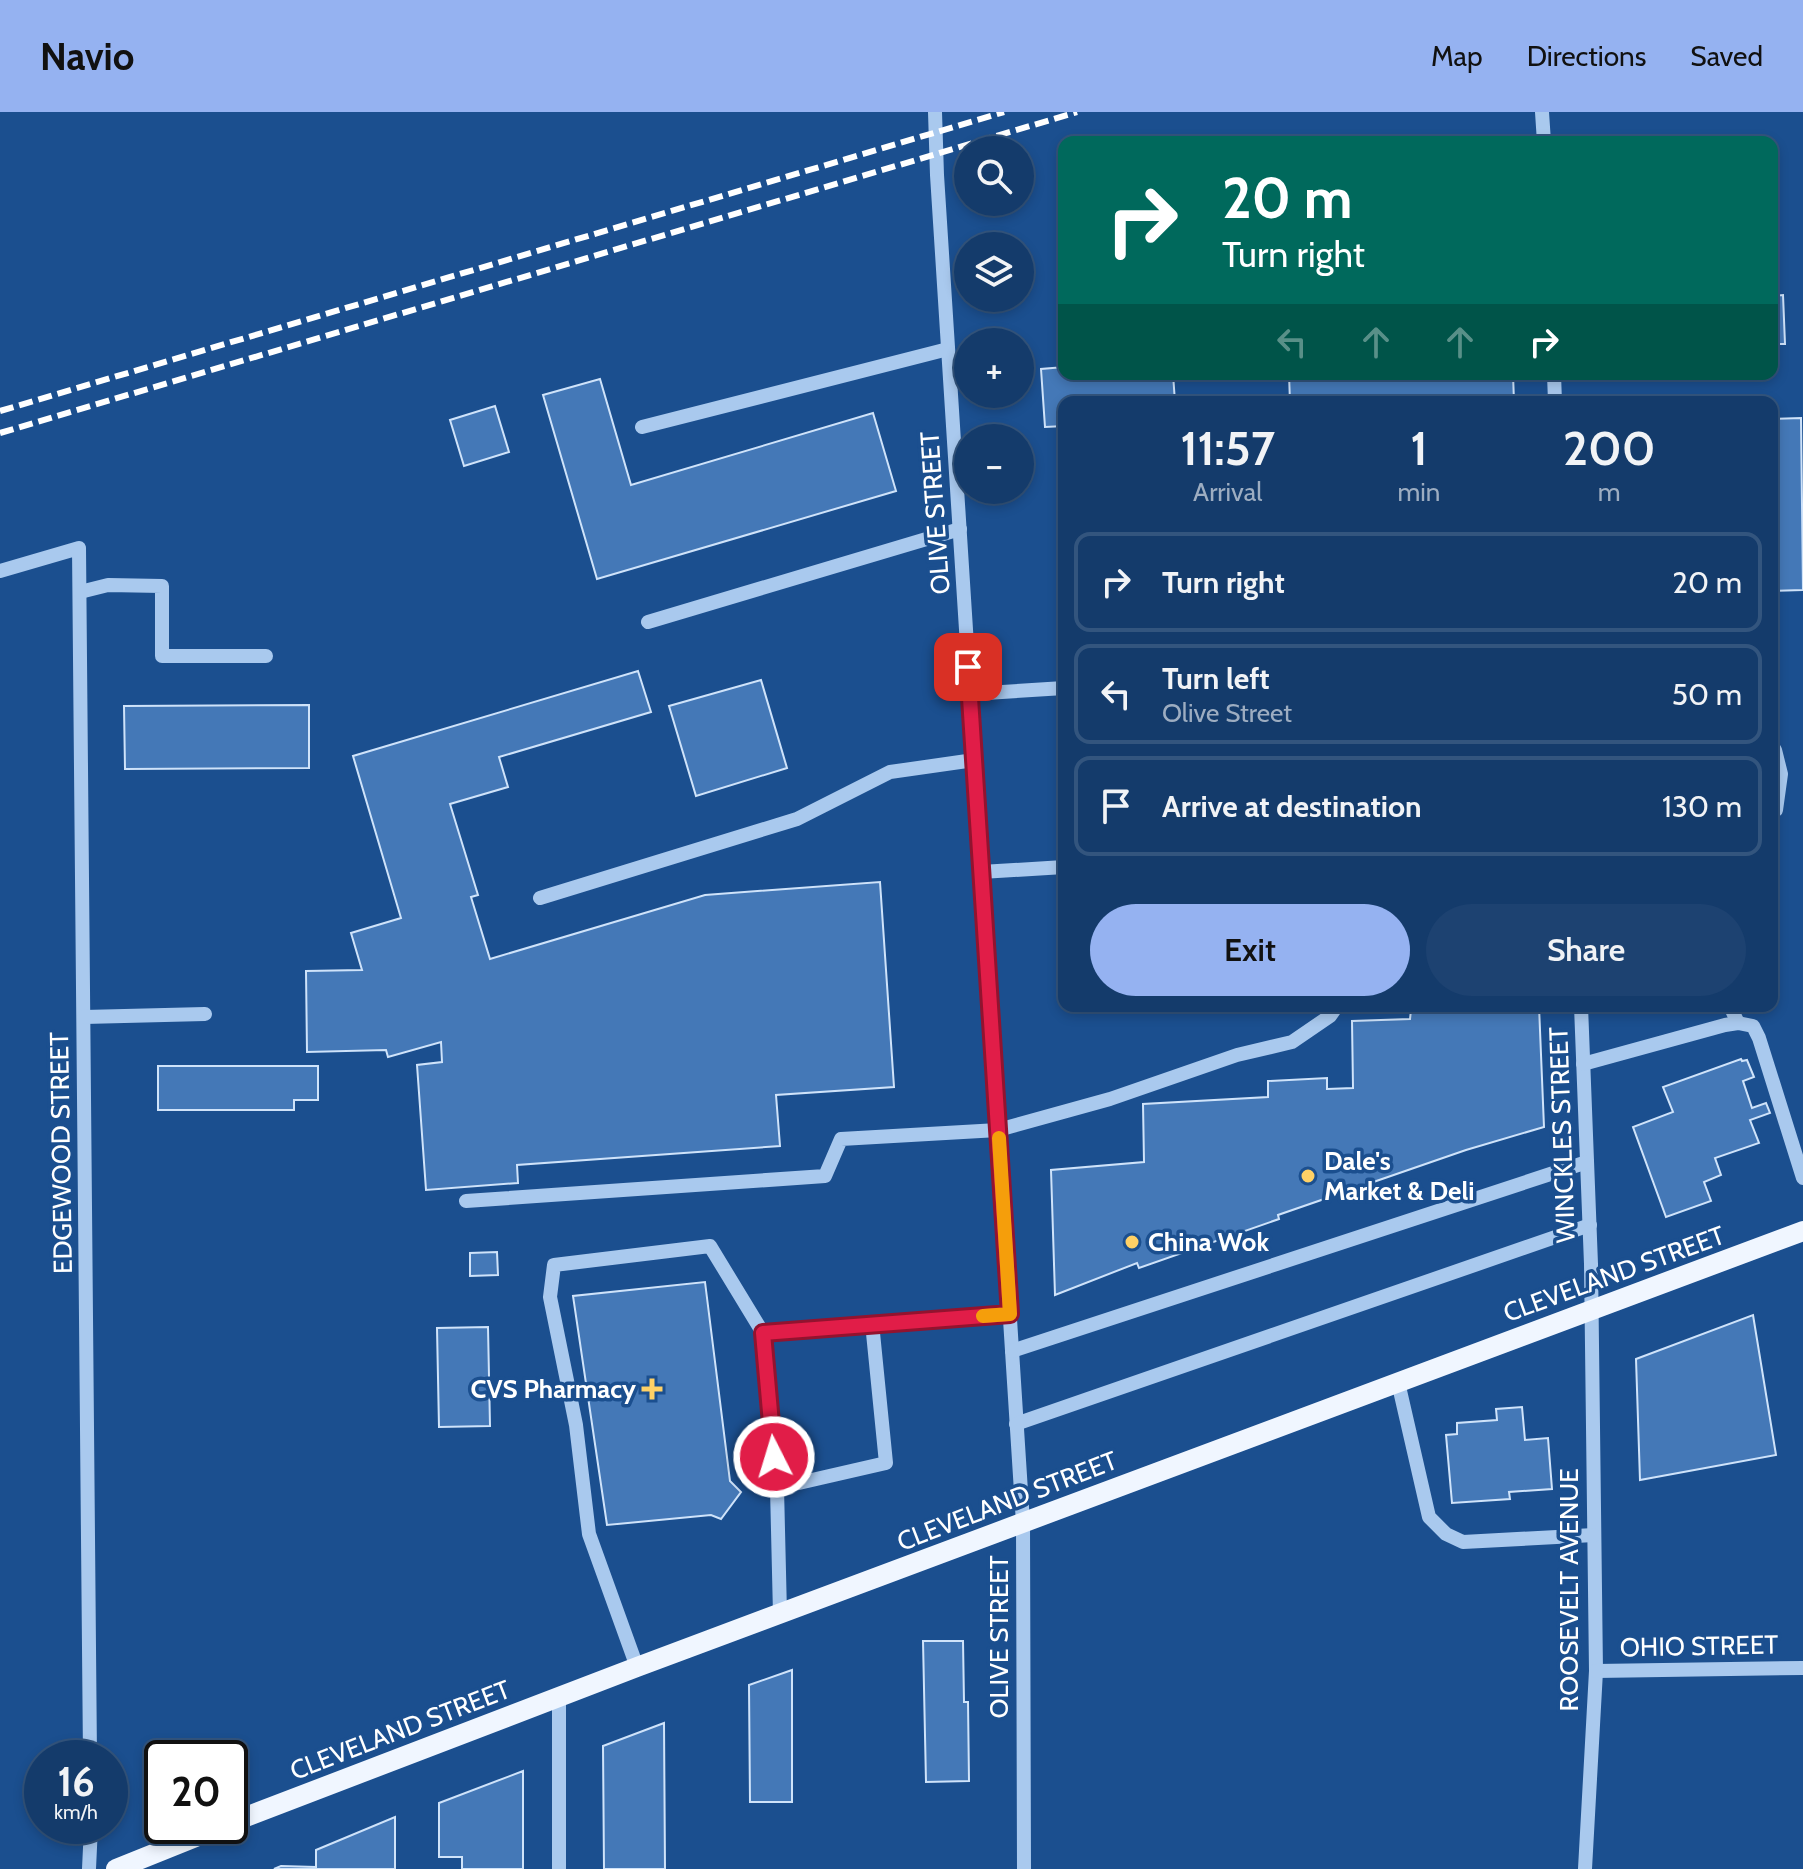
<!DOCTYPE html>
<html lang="en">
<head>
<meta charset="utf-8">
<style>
  :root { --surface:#143b6b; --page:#1d4271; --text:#f1f3f6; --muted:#9dadc1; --line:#33557e; --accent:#95b2f1 }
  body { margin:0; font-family:Cabin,sans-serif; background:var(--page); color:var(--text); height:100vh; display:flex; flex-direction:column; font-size:30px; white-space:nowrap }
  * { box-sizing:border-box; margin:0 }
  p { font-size:26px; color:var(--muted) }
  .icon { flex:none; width:44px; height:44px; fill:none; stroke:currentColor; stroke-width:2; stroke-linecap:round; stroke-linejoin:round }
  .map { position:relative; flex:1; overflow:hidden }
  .drawer { position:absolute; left:1058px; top:284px; width:720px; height:616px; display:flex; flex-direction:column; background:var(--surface); border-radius:16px; box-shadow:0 4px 12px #0003,0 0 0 2px var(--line) }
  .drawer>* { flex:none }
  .guide { position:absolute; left:1058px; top:24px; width:720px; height:244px; border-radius:16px; box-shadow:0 4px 12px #0003,0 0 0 2px var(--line); background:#00695c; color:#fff; overflow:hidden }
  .buttons { position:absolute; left:954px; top:24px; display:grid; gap:16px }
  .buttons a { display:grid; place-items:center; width:80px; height:80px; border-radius:50%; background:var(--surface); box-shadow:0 4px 12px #0003,0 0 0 2px var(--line); font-size:40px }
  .speed { position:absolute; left:24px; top:1628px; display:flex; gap:16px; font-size:40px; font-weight:700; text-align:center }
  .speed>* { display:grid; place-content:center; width:104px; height:104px; border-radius:50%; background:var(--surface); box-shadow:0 4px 12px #0003,0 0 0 2px var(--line); line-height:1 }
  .speed small { font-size:20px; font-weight:400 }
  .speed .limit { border:4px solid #111; border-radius:12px; background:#fff; color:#111 }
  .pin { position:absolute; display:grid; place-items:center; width:68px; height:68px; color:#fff; margin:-34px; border-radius:16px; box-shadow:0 4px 12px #0006 }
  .me { position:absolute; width:88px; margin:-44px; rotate:355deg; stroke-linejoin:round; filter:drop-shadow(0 0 6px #0008) }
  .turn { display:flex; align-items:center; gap:28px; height:168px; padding:0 32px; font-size:36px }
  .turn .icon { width:104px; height:104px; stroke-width:2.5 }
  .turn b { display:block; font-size:56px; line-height:68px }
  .lanes { display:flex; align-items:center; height:76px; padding:0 32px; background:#0003; justify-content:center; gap:40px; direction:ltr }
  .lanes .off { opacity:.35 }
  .eta { display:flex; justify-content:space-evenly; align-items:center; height:136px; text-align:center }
  .eta b { font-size:48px; font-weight:600; line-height:56px }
  .primary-button { display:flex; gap:16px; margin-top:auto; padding:16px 32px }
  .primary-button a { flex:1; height:92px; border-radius:48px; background:var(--accent); color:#111; font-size:32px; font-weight:600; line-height:92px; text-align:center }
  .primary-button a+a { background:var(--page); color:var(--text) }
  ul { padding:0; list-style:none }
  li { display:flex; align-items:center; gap:24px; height:100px; margin:0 16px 12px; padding:0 16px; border:4px solid var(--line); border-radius:16px }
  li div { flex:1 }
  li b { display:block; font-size:30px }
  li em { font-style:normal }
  header { display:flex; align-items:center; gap:48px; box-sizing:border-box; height:112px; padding:0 40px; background:var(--accent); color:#111 }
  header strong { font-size:38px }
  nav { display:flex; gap:44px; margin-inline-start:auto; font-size:28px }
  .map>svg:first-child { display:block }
</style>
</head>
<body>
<header>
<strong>Navio</strong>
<nav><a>Map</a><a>Directions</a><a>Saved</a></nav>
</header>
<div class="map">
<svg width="1803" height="1757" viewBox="0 0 1803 1757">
  <rect width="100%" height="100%" fill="#1b4f8f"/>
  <g fill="#4478b7" stroke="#cfe3fa" stroke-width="2">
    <polygon points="1783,183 1785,232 1772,232 1772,184"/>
    <polygon points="1064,255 1064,262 1173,262 1175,290 1064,290 1064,314 1045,315 1041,257"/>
    <polygon points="1289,262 1513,262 1514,290 1290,290"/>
    <polygon points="600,267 631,373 873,301 896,379 597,467 543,283"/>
    <polygon points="495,294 509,340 464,354 450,308"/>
    <polygon points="1801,306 1803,478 1772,479 1772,307"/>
    <polygon points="638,559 651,600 499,645 508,675 450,692 478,783 471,785 490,847 705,783 880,770 894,975 776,983 780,1034 517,1053 518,1071 426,1078 417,953 442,950 441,930 388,945 386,938 307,940 306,859 362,858 351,821 401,806 353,644"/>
    <polygon points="761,568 787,656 696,684 669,594"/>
    <polygon points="309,593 309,656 125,657 124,594"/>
    <polygon points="1460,894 1539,894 1544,1015 1466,1038 1278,1103 1279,1107 1139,1156 1137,1151 1055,1183 1051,1058 1144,1050 1143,992 1268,985 1268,969 1327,966 1327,977 1353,976 1352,909 1410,907 1411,898 1460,897"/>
    <polygon points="1741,947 1742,949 1747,948 1754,965 1743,969 1752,996 1766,991 1770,1001 1750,1008 1759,1031 1715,1046 1721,1063 1704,1070 1711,1089 1666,1105 1633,1015 1673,1000 1663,975"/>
    <polygon points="158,954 318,954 318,988 294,988 294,998 158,998"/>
    <polygon points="497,1140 498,1163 470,1164 470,1141"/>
    <polygon points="705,1170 730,1369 741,1380 721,1407 711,1403 607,1413 573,1184"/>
    <polygon points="1753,1203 1776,1343 1640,1368 1636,1247"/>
    <polygon points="488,1215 490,1314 439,1315 437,1216"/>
    <polygon points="1522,1295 1525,1328 1548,1326 1552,1377 1509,1380 1510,1387 1452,1391 1446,1323 1457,1322 1457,1311 1497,1308 1496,1297"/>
    <polygon points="923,1529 963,1529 964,1590 968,1590 969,1669 926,1670"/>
    <polygon points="792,1558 792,1690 750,1690 749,1573"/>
    <polygon points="664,1611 665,1757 604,1757 603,1634"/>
    <polygon points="523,1659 523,1757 462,1757 462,1745 439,1745 439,1691"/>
    <polygon points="395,1705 395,1757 274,1757 281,1754 316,1755 316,1738"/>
  </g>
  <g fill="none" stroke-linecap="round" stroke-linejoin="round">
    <g stroke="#a9c9ee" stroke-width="14">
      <polyline points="935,0 937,63 1023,1411 1024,1757"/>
      <polyline points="1542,0 1544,30"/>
      <polyline points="1554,262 1555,290"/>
      <polyline points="642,315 948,237"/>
      <polyline points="0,459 79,436 90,1646"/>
      <polyline points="80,480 108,473 162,474 162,544 266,544"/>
      <polyline points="648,510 960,417"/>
      <polyline points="970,582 1064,576"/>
      <polyline points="1772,637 1775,638 1781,662 1776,698 1772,701"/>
      <polyline points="981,760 1064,755"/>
      <polyline points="540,786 797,707 890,660 974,648"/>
      <polyline points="1581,894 1591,1152 1596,1559 1585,1757"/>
      <polyline points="1730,894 1738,911"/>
      <polyline points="84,905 205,902"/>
      <polyline points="1583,952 1725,913 1738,911 1753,914 1759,926 1803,1066"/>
      <polyline points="466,1089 825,1064 841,1027 998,1018 1110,987 1237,943 1292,930 1330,904 1337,894"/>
      <polyline points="763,1221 1010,1202"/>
      <polyline points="1012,1239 1587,1050"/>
      <polyline points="1398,1270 1429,1405 1446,1422 1463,1430 1594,1423"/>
      <polyline points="1016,1312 1590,1113"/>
      <polyline points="780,1502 777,1376 886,1351 872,1211"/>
      <polyline points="637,1555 589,1422 576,1313 550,1185 554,1153 710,1134 763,1221 777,1376"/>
      <polyline points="1596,1559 1803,1556"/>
      <polyline points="559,1585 559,1757"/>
      <polyline points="89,1757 91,1714"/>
    </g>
    <g stroke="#f0f6ff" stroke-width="20">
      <polyline points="230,1711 637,1555 1803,1119"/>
      <polyline points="116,1757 223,1714"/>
    </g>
    <g stroke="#fff" stroke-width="6" stroke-dasharray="14 6" stroke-linecap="butt">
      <polyline points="0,299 1004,0"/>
      <polyline points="0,321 1077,0"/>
    </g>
  </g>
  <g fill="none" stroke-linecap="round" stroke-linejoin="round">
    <g stroke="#92132f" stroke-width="20">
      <polyline id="route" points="774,1345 763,1221 1010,1202 968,555"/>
    </g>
    <use href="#route" stroke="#e11d48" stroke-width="14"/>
    <polyline stroke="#f59e0b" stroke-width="14" points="983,1204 1010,1202 999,1026"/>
  </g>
  <g fill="#ffd166" stroke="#1b4f8f" stroke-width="3">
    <circle cx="1308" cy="1064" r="8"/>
    <circle cx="1132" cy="1130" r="8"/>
    <path d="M648 1265h8v8h8v8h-8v8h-8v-8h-8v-8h8z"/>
  </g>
  <g text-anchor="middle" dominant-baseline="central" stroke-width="7" stroke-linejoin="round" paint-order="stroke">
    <g font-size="26" fill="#fff" stroke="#1b4f8f">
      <text transform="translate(935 401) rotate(-94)">OLIVE STREET</text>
      <text transform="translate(1562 1023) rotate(-92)">WINCKLES STREET</text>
      <text transform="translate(61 1041) rotate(-91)">EDGEWOOD STREET</text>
      <text transform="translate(1614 1162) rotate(-20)">CLEVELAND STREET</text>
      <text transform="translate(1007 1389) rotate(-21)">CLEVELAND STREET</text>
      <text transform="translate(1569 1478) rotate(-90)">ROOSEVELT AVENUE</text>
      <text transform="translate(999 1525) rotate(-90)">OLIVE STREET</text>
      <text transform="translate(1699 1534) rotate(-1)">OHIO STREET</text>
      <text transform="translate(400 1618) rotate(-21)">CLEVELAND STREET</text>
    </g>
    <g font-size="26" font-weight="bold" fill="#fff" stroke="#1b4f8f" text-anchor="start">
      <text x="1324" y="1049">Dale's<tspan x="1324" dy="30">Market &amp; Deli</tspan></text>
      <text x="1148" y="1130">China Wok</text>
      <text x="636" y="1277" text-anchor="end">CVS Pharmacy</text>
    </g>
  </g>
</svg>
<div class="buttons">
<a><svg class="icon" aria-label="search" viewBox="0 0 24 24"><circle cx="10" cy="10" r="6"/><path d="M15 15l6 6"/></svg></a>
<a><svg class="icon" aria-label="layers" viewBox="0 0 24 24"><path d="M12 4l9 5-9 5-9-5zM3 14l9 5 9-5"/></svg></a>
<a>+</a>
<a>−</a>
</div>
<div class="speed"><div>16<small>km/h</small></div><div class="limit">20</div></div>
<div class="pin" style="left:968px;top:555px;background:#d93025"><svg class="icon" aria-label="arrive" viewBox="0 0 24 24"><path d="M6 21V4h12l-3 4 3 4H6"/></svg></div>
<svg class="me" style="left:774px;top:1345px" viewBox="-20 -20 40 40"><circle r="17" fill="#e11d48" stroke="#fff" stroke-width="3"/><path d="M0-11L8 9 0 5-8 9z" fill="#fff"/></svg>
<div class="guide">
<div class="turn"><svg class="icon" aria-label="right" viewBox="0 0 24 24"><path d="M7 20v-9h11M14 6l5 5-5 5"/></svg><div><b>20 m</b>Turn right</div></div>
<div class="lanes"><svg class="icon off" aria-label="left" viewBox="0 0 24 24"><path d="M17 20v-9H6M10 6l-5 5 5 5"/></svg><svg class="icon off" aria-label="ahead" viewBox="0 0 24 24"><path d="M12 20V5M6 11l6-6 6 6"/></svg><svg class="icon off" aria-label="ahead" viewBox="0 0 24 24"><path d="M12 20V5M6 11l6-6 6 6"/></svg><svg class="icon" aria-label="right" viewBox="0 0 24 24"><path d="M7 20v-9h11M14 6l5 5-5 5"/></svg></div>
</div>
<section class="drawer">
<div class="eta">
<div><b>11:57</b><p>Arrival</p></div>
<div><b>1</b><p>min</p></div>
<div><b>200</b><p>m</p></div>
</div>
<ul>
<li><svg class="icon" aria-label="right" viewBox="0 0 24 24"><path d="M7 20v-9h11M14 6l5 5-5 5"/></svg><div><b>Turn right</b></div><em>20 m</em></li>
<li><svg class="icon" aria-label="left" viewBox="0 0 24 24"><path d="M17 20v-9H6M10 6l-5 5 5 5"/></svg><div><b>Turn left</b><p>Olive Street</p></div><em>50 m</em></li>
<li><svg class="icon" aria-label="arrive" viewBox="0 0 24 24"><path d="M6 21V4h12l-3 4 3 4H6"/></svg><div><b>Arrive at destination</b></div><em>130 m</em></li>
</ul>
<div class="primary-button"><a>Exit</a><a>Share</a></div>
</section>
</div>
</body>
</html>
